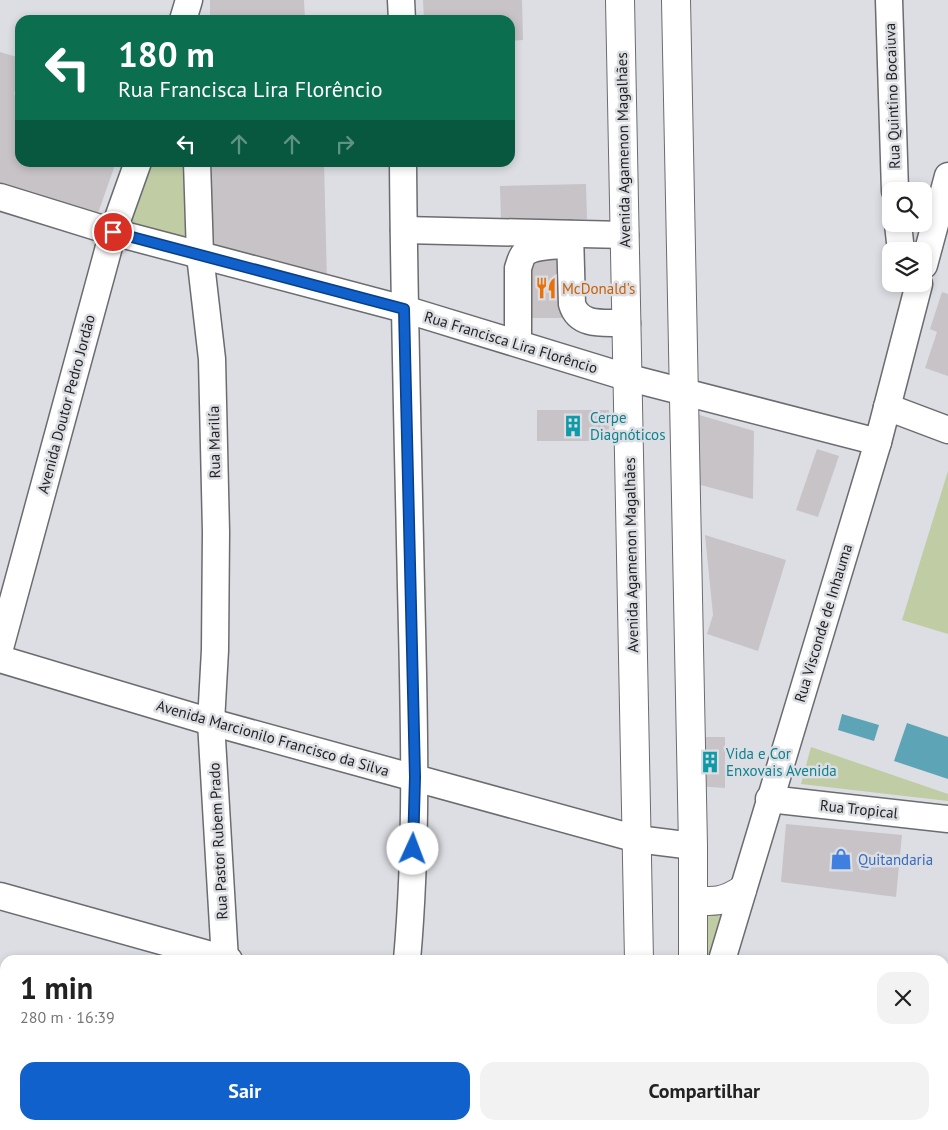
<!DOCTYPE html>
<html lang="pt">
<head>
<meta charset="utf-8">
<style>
  :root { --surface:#fff; --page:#f2f2f2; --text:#222; --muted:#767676; --accent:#1061cb }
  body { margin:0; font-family:"PT Sans",sans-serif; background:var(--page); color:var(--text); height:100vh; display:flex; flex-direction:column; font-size:19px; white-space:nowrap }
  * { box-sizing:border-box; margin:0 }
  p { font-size:16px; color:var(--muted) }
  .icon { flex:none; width:28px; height:28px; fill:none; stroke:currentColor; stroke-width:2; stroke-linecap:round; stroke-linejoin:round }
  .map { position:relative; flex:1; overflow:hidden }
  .panel { position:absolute; left:0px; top:955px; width:949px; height:175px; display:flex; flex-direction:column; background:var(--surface); border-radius:15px 15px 0 0; box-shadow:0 2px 8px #0003 }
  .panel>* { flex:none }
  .top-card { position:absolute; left:15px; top:15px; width:500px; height:152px; border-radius:15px; box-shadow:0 2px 8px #0003; background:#0b6e4f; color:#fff; overflow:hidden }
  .controls { position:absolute; left:882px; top:182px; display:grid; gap:10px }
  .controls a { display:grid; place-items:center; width:50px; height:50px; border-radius:10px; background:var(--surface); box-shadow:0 2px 8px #0003; font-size:25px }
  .pin { position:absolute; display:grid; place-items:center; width:42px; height:42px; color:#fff; margin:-21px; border:2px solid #fff; border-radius:50%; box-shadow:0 1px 5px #0007 }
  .me { position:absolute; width:55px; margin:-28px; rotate:2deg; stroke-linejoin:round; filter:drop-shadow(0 0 4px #0008) }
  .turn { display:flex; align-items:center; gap:18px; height:105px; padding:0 20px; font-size:22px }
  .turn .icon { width:65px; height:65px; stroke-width:2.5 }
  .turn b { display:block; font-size:35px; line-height:42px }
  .lanes { display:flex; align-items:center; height:48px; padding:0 20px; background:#0003; justify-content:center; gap:25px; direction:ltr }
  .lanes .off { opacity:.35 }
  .round { display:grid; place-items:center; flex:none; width:52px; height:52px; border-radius:15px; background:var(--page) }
  .summary { display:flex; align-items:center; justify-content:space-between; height:85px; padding:0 20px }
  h1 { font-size:30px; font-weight:800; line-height:38px }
  .action { display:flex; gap:10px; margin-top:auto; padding:10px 20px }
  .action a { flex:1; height:58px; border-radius:15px; background:var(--accent); color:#fff; font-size:20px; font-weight:800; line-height:58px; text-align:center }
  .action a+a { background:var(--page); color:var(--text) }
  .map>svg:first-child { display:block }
</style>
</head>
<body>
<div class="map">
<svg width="948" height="1130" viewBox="0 0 948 1130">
  <rect width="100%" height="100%" fill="#dddee3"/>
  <g fill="#bfcca4">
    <polygon points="142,163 193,163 197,252 118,229"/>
    <polygon points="948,471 948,634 902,620"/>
    <polygon points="811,747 948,794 948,801 801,784"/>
    <polygon points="703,909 724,910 712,960 703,960"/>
  </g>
  <g fill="#5da4b7">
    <polygon points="842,714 879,725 874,741 838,730"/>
    <polygon points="907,723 948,737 948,779 894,761"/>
  </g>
  <g fill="#c7c3c7">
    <polygon points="210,0 304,0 305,20 210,20"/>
    <polygon points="423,0 522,0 523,40 510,41 510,20 424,20"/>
    <polygon points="0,52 20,58 20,73 14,94 20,101 20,162 116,162 97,216 0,189"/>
    <polygon points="211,162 324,162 327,281 213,250"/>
    <polygon points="586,184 587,219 501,221 500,186"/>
    <polygon points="529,258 562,258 563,318 530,318"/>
    <polygon points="942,292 948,294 948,376 925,368 937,332 930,329"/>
    <rect x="537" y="410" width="72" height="31"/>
    <polygon points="696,414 754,431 753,499 697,484"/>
    <polygon points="817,449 839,456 818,517 796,510"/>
    <polygon points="705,535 786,560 758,651 707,634 713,615"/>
    <polygon points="695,737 725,737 725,788 696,786"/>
    <polygon points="786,824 902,835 896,897 781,882"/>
    <polygon points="4,1008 5,1125 87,1125 85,1130 0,1130 0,1023"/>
    <polygon points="948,1040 948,1112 944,1113 944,1041"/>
  </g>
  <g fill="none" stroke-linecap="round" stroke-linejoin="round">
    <g stroke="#6b6c70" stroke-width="29">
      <g id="minor">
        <polyline points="401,0 402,20"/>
        <polyline points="889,0 895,191"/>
        <polyline points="183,20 189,0"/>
        <polyline points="197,162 200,255 212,359 216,532 215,650 211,722 225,960"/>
        <path d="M403,162C404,304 408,446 411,587C414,712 418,836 407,960"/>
        <polyline points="0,197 113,232 404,309 626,377 878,442"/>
        <polyline points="898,224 901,251"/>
        <polyline points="404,230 625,235"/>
        <path d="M570,234L572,304C579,328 607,322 627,323"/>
        <polyline points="924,265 948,176"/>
        <path d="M518,343V268C520,263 521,256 525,253C533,246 551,246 562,245"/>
        <polyline points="887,407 948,430"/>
        <polyline points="0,648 113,232 138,162"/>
        <polyline points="0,659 211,722 637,839 693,846"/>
        <polyline points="769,799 948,819"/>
        <polyline points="0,896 229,960"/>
        <polyline points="722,960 878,442 919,284"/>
        <polyline points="944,1014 948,1014"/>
        <polyline points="182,1130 184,1125"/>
        <polyline points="369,1130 370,1125"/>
      </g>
    </g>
    <g stroke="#6b6c70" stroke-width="30">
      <g id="major">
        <polyline points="620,0 639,960"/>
        <polyline points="676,0 693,846 693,960"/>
        <path d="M693,900C714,902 724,902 742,890"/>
        <polyline points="643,1125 643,1130"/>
        <polyline points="698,1125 698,1130"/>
      </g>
    </g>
    <use href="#minor" stroke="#fff" stroke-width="26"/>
    <use href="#major" stroke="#fff" stroke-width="28"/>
  </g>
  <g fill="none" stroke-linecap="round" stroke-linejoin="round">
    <g stroke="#0a3f84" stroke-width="12">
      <polyline id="route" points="113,232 404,309 415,777 413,849"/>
    </g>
    <use href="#route" stroke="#1061cb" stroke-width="9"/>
  </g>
  <defs>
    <g id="restaurant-bare" transform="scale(1.725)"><path d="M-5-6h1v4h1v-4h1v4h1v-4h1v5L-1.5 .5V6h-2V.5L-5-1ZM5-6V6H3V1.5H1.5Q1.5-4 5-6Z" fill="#e8710a" stroke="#dddee3" stroke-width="2.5" paint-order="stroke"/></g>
    <g id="building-bare" transform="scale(1.725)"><path d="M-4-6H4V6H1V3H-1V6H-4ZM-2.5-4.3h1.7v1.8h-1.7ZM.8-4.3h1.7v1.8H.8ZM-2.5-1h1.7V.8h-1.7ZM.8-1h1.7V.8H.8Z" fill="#0f9aa8" stroke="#dddee3" stroke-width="2.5" paint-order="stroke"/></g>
    <g id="shop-bare" transform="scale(1.725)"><path d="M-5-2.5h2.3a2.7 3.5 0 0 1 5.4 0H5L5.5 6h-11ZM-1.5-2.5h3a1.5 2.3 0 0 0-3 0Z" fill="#3f7fe0" stroke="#dddee3" stroke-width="2.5" paint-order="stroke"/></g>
  </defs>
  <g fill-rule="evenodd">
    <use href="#restaurant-bare" x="546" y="288"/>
    <use href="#building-bare" x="573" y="426"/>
    <use href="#building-bare" x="710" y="762"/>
    <use href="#shop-bare" x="841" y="859"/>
  </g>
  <g text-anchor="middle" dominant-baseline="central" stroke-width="5" stroke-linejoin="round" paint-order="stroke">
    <g font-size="15" fill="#1e1f20" stroke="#dddee3">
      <text transform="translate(892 96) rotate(-92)">Rua Quintino Bocaiuva</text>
      <text transform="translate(623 150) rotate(-91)">Avenida Agamenon Magalhães</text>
      <text transform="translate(511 342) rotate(17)">Rua Francisca Lira Florêncio</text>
      <text transform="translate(66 404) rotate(-75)">Avenida Doutor Pedro Jordão</text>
      <text transform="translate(214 442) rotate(-91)">Rua Marilía</text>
      <text transform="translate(631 555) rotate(-91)">Avenida Agamenon Magalhães</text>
      <text transform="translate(823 623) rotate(-73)">Rua Visconde de Inhauma</text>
      <text transform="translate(273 738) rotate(16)">Avenida Marcionilo Francisco da Silva</text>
      <text transform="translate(859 809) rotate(6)">Rua Tropical</text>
      <text transform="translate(218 841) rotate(-93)">Rua Pastor Rubem Prado</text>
    </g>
    <g font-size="15" fill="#c56008" stroke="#dddee3" text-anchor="start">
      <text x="562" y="288">McDonald's</text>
    </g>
    <g font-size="15" fill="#0d838f" stroke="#dddee3" text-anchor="start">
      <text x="590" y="417">Cerpe<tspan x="590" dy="17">Diagnóticos</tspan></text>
      <text x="726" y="753">Vida e Cor<tspan x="726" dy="17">Enxovais Avenida</tspan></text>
    </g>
    <g font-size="15" fill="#366cbe" stroke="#dddee3" text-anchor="start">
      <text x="858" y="859">Quitandaria</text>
    </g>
  </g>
</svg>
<div class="controls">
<a><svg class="icon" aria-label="search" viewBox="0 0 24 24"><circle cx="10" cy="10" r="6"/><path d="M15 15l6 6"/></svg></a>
<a><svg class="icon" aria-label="layers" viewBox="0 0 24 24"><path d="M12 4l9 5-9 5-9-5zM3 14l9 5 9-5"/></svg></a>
</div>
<div class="pin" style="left:113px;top:232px;background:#d93025"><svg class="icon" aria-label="arrive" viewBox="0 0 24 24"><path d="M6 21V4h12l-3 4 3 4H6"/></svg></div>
<svg class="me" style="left:413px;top:849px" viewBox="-20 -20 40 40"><circle r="19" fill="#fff"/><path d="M0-13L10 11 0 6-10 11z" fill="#1061cb"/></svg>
<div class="top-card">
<div class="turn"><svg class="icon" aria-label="left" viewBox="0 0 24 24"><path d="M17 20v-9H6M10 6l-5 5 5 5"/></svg><div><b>180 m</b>Rua Francisca Lira Florêncio</div></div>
<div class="lanes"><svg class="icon" aria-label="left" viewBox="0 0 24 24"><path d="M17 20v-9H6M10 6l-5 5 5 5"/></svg><svg class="icon off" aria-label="ahead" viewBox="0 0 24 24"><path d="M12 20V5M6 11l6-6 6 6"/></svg><svg class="icon off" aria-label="ahead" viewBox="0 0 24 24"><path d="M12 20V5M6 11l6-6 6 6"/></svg><svg class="icon off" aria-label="right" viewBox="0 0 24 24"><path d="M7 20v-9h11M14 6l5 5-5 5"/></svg></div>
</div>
<section class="panel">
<div class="summary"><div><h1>1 min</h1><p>280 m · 16:39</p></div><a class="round"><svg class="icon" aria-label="close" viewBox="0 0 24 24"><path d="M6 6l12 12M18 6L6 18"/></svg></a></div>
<div class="action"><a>Sair</a><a>Compartilhar</a></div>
</section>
</div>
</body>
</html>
